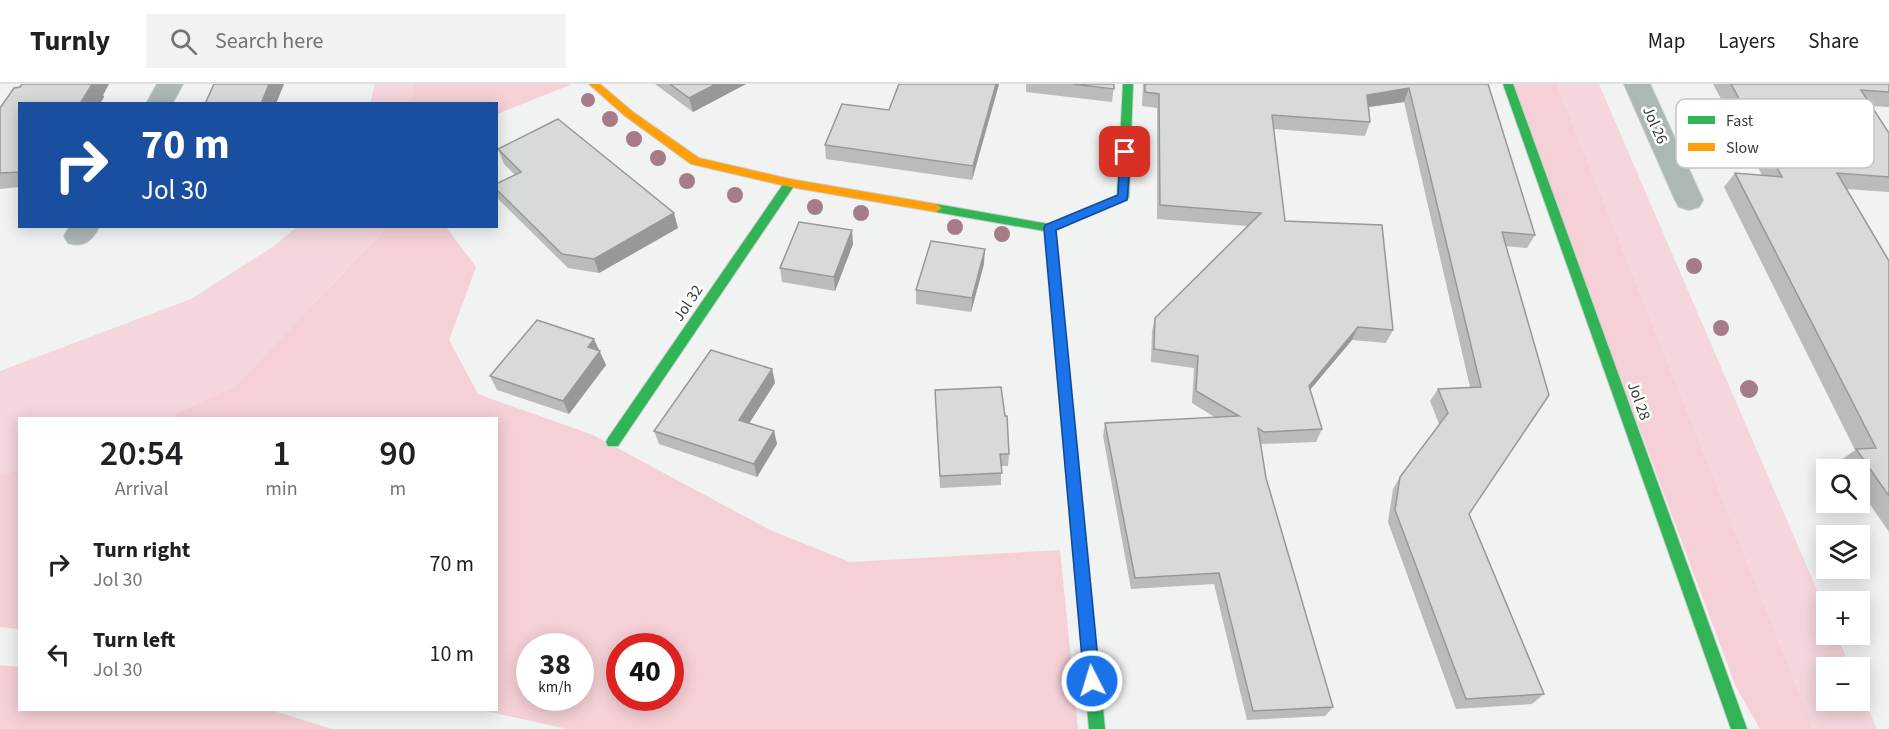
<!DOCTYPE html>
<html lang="en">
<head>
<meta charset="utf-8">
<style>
  :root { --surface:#fff; --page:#f2f2f2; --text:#202124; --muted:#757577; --line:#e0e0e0 }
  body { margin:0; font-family:"Source Sans 3",sans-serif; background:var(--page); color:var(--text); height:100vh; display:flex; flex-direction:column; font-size:22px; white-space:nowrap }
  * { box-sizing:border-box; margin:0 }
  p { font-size:20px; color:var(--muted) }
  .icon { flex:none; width:33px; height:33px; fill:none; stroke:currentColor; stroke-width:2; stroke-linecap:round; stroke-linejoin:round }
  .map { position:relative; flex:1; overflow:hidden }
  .side { position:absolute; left:18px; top:333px; width:480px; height:294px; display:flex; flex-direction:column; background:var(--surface); border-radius:0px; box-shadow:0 3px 15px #0003 }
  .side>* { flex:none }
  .guide { position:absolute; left:18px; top:18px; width:480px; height:126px; border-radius:0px; box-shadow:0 3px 15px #0003; background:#1a4fa0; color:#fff; overflow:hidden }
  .tools { position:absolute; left:1816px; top:375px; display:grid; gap:12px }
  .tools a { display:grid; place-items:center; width:54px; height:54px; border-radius:0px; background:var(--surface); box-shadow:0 3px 15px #0003; font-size:30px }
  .speed { position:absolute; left:516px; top:549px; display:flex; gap:12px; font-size:30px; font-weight:700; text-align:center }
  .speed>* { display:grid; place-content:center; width:78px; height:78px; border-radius:50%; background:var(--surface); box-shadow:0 3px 15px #0003; line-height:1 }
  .speed small { font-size:15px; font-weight:400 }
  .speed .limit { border:9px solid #d22; background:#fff; color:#111 }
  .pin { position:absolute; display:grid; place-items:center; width:51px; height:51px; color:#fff; margin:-26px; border-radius:12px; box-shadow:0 3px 9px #0006 }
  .me { position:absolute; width:66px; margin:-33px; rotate:355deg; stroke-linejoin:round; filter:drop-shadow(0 0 4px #0008) }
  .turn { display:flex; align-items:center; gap:21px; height:126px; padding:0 24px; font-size:27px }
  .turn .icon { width:78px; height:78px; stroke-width:2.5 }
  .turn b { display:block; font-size:42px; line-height:51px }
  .eta { display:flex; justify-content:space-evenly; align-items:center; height:102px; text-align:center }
  .eta b { font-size:36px; font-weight:600; line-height:42px }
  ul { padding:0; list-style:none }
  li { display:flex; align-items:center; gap:18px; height:90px; padding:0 24px }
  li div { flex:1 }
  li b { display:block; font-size:22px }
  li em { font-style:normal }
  header { display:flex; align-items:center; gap:36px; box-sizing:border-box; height:84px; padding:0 30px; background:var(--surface); border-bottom:2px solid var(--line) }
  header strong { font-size:28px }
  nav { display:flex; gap:33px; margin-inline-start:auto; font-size:21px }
  .search { width:420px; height:54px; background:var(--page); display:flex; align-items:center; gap:15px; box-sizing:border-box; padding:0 21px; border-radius:0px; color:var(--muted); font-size:22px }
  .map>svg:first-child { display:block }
</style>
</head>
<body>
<header>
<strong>Turnly</strong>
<div class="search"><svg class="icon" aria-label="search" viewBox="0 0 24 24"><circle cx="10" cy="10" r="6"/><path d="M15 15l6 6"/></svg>Search here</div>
<nav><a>Map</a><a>Layers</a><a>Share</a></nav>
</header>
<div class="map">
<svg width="1889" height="645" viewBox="0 0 1889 645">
  <rect width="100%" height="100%" fill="#f0f3f2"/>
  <g fill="#f5d0d6" fill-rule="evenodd">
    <polygon points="414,0 569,0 570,1 497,30 496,20 410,19"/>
    <polygon points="1511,0 1557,0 1814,645 1760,645 1736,603"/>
    <path d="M385,143H446L476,183L449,256L478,310L593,351L770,446L850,478L1060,466L1078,645H568L480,626H496V334H167L236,301L384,146ZM530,562H580V614H530ZM620,562H670V614H620Z"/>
    <polygon points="19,386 19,545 0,543 0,391"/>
    <polygon points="0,581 19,583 20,626 271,626 332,645 0,645"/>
  </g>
  <g fill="#f4d6dc">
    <polygon points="375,0 414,0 410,19 370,19"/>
    <polygon points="1557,0 1599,0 1827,529 1827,550 1836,551 1851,583 1827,584 1827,616 1860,616 1860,605 1877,645 1814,645"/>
    <polygon points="298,142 385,143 384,146 236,301 167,334 20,334 19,386 0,391 0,287 191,215 274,162"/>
  </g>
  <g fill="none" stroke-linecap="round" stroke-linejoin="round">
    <g stroke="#cccdcd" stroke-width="2">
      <g id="street">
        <polygon points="157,0 183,0 172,20 146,20"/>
        <polygon points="1624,0 1650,0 1703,116 1699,123 1689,126 1679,123 1675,116"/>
        <path d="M70,142H100C91,157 85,164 68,159L64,152Z"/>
      </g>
    </g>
    <g stroke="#cccdcd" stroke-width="2">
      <g id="fast">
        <polygon points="1123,0 1133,0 1129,113 1127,116 1056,146 1105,645 1089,645 1044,147 936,128 930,124 936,120 1049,140 1117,111"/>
        <polygon points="1503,0 1513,0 1747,645 1731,645"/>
        <polygon points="790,95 796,99 794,102 618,362 608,362 606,358 608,354 786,96"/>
      </g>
    </g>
    <g stroke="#cccdcd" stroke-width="2">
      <polygon id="slow" points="589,0 600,0 633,28 699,74 790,95 936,120 942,124 936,128 790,103 691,80 625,32"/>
    </g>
    <use href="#street" fill="#acb8b6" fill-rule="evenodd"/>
    <use href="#fast" fill="#30b455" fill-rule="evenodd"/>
    <use href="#slow" fill="#ff9f0a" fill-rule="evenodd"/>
  </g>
  <g fill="#a67c89">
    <circle cx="588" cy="16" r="7"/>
    <circle cx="610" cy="35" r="8"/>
    <circle cx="634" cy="55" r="8"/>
    <circle cx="658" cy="74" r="8"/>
    <circle cx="687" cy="97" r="8"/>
    <circle cx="735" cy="111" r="8"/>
    <circle cx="815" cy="123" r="8"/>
    <circle cx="861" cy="129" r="8"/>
    <circle cx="955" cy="143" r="8"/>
    <circle cx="1002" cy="150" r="8"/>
    <circle cx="1694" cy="182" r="8"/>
    <circle cx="1721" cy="244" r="8"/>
    <circle cx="1749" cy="305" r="9"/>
  </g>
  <g fill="#babbbb">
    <polygon points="22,0 109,0 103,11 104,13 100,20 20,20 20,103 0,105 0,24 14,4 20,3"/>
    <polygon points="655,0 746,0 693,28"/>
    <polygon points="999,0 972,96 826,75 825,61 889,26"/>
    <polygon points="1026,0 1114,0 1112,18 1026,8"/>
    <polygon points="1143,0 1488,0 1535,151 1527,164 1506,162 1469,430 1544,610 1532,620 1456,625 1388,438 1393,405 1400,393 1439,340 1430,317 1438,305 1470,303 1404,18 1369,23 1370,38 1365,52 1274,45 1285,137 1393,246 1386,259 1352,256 1310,306 1322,345 1316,358 1261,360 1266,394 1333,623 1325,632 1247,636 1214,500 1131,505 1103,352 1105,339 1216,334 1192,319 1194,284 1151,278 1152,247 1155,234 1248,142 1157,135 1157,24 1142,22"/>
    <polygon points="1713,0 1889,0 1889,23 1871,22 1889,49 1889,108 1846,105 1889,177 1889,448 1860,406 1860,386 1846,386 1840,377 1855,366 1724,103 1735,89 1762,91"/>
    <polygon points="498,65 678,144 599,189 568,184 499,116 496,110 496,100 515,91 504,80"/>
    <polygon points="853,160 835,207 782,198 780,184"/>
    <polygon points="984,180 971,228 916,220 916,206"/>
    <polygon points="599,267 606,281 569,330 497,306 490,292"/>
    <polygon points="772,285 775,299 749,339 774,347 777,360 757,393 659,360 654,347"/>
    <polygon points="935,306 1009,370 1008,382 1001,382 1001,401 940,404"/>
  </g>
  <g fill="#979998">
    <polygon points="92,0 109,0 103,11 104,13 100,20 80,20"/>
    <polygon points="269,0 284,0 276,20 261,20"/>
    <polygon points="716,0 746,0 693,28 689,14"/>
    <polygon points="996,0 999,0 972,96 973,82"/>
    <polygon points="1409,4 1404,18 1362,24 1367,11"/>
    <polygon points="674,129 678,144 599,189 594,175"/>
    <polygon points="852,146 853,160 835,207 834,193"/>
    <polygon points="985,165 984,180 971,228 972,214"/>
    <polygon points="1358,243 1352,256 1303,314 1309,302"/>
    <polygon points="594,255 606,281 569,330 563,317 588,263"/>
    <polygon points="772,285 775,299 743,349 739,336"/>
    <polygon points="774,347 777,360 757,393 754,380"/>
  </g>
  <g fill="#d8dad9" stroke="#979998" stroke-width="1.5">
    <polygon points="22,0 92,0 80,20 20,20 20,88 0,89 0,24 14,4 20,3"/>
    <polygon points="214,0 269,0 261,20 205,20"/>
    <polygon points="670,0 716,0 689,14"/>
    <polygon points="899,0 996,0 973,82 825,61 842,20 889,26"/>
    <polygon points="1073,0 1114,0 1114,5"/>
    <polygon points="1145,0 1488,0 1535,151 1502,148 1549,311 1469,430 1544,610 1466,615 1395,426 1400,393 1448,329 1438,305 1481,303 1409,4 1367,11 1370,38 1272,31 1285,137 1382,141 1393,246 1358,243 1309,302 1322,345 1264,348 1258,344 1266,394 1333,623 1253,627 1219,489 1135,494 1105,339 1239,332 1196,307 1198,272 1154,265 1155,234 1261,129 1160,121 1159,10 1145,8"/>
    <polygon points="1731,0 1889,0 1889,8 1861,6 1889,49 1889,93 1837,89 1889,177 1889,412 1856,365 1876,364 1735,89 1782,93"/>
    <polygon points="558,35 674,129 594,175 562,170 496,105 496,100 521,88 498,65"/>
    <polygon points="799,138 852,146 834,193 780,184"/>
    <polygon points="931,157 985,165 972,214 916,206"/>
    <polygon points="537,236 594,255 588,263 600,267 563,317 490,292"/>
    <polygon points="711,266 772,285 739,336 774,347 754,380 654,347"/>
    <polygon points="1001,303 1005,332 1007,332 1009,370 1000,370 1002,389 940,392 935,306"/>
  </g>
  <polygon fill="#1a73e8" stroke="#114b97" stroke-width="1.5" points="1125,64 1131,68 1127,116 1056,146 1100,597 1098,603 1092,605 1086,603 1084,597 1044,144 1045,141 1118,111 1120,68"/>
  <g text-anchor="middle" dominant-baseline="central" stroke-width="5" stroke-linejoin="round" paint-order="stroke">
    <g font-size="16" fill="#393b3b" stroke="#fff">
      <text transform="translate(1655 41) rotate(66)">Jol 26</text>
      <text transform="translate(688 219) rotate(-56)">Jol 32</text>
      <text transform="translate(1639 317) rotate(70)">Jol 28</text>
    </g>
  </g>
  <rect x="1676" y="15" width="198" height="69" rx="9" fill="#fff" stroke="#c4c4c4" stroke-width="1.5"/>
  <rect x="1688" y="32" width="27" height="8" fill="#30b455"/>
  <rect x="1688" y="59" width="27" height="8" fill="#ff9f0a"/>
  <g font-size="16" fill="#393b3b">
    <text x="1726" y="42">Fast</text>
    <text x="1726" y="69">Slow</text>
  </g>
</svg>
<div class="tools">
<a><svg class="icon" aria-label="search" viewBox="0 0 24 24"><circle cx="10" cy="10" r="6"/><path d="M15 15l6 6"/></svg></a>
<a><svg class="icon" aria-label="layers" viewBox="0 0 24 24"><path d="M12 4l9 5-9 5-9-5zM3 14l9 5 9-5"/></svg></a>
<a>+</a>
<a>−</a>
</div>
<div class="speed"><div>38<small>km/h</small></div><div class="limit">40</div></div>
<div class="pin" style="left:1125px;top:68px;background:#d93025"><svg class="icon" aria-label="arrive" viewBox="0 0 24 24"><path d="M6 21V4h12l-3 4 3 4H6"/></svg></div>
<svg class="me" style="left:1092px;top:597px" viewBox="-20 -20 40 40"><circle r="17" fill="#1a73e8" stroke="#fff" stroke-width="3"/><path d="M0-11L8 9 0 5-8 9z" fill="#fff"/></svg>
<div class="guide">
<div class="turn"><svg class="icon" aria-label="right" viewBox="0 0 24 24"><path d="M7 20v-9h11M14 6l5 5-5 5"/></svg><div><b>70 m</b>Jol 30</div></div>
</div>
<section class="side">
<div class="eta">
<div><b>20:54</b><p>Arrival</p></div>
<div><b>1</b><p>min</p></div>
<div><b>90</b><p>m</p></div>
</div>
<ul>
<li><svg class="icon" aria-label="right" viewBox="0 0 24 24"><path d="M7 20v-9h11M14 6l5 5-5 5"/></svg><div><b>Turn right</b><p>Jol 30</p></div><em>70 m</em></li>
<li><svg class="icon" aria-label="left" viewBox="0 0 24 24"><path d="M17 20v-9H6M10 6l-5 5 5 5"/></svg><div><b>Turn left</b><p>Jol 30</p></div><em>10 m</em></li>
</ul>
</section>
</div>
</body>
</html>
